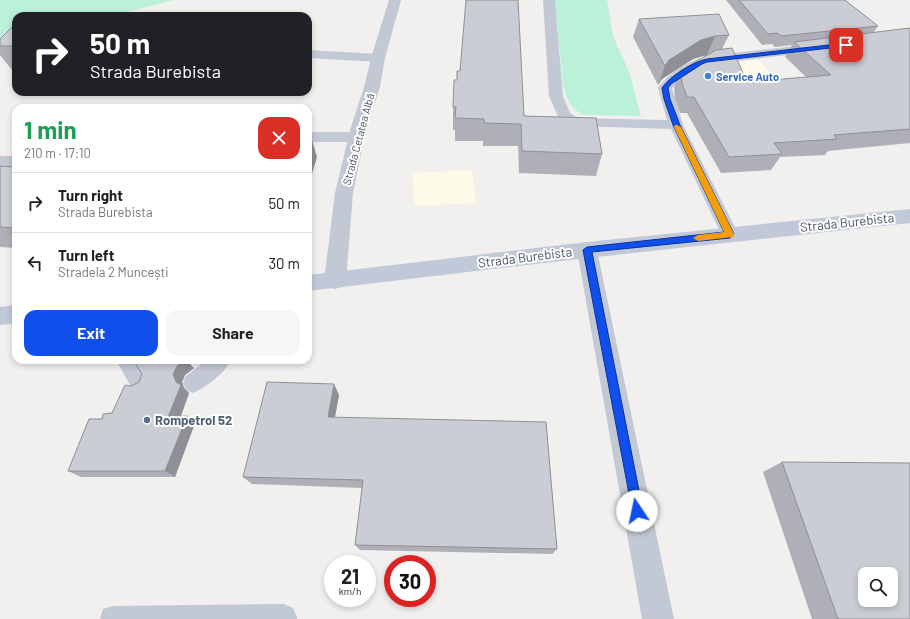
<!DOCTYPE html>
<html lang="en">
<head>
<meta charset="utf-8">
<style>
  :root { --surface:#fff; --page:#f6f6f6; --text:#202124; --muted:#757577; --line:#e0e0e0; --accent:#104feb }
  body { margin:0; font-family:Barlow,sans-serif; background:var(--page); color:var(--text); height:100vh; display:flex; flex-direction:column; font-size:15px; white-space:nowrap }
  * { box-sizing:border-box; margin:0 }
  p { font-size:13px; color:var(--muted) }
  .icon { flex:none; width:22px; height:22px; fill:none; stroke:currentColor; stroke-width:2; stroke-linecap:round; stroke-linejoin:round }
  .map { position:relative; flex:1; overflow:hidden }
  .side { position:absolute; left:12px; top:104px; width:300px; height:260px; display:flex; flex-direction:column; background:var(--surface); border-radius:12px; box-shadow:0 2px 6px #0003 }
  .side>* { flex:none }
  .banner { position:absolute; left:12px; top:12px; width:300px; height:84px; border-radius:12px; box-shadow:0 2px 6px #0003; background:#202124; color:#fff; overflow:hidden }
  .buttons { position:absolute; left:858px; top:567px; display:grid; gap:8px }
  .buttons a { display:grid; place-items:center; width:40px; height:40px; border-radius:8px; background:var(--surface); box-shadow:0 2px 6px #0003; font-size:20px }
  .speed { position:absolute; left:324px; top:555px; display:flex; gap:8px; font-size:20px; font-weight:700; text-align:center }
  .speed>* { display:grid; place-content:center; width:52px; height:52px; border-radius:50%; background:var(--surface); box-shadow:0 2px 6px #0003; line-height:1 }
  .speed small { font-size:10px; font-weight:400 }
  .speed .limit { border:6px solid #d22; background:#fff; color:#111 }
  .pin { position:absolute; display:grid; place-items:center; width:34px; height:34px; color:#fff; margin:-17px; border-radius:8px; box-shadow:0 2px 6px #0006 }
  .me { position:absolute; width:44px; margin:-22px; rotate:349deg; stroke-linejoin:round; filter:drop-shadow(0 0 3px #0008) }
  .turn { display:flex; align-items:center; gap:14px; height:84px; padding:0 12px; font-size:18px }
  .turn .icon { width:52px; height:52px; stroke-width:2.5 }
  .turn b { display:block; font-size:28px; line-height:34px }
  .round { display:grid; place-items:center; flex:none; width:42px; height:42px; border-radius:12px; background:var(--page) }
  .overview { display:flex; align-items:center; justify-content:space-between; height:68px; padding:0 12px }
  h1 { font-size:24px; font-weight:700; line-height:30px; color:#1e9e55 }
  .primary-button { display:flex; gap:8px; margin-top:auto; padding:8px 12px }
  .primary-button a { flex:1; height:46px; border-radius:12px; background:var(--accent); color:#fff; font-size:16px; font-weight:700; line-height:46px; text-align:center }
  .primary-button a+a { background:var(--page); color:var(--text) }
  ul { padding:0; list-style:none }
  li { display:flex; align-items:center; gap:12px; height:60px; padding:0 12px; border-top:1px solid var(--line) }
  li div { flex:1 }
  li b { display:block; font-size:15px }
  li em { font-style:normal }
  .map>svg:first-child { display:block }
</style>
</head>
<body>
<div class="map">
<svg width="910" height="619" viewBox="0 0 910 619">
  <rect width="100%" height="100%" fill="#f2f0ef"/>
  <g fill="#fdfae8">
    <polygon points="759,60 785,90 737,92 724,63"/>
    <polygon points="472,170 476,203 414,206 413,173"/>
  </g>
  <g fill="#bcf1d9">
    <polygon points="0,0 174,0 111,16 16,16 16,39 0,42"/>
    <path d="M555,0H607L613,36L630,74L641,116L583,115C570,108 566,98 563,84Z"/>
  </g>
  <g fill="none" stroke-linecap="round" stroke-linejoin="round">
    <g fill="#c2c9d5" fill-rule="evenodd">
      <path d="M543,0H555L563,96L570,113L578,118L667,120L658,88C669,72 689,61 707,56L813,44L817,45L819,48L817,51L813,52L709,64L689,74L672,88L683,125L739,235L736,240L730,241L724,240L671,129L575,126L559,119L549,96Z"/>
      <polygon points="308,50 378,54 382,55 384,58 382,61 378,62 308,58"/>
      <polygon points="308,132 356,132 361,134 363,137 361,140 356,142 308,142"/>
      <rect x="0" y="156" width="16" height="10"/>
      <polygon points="116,360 137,360 150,383 147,390 140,393 133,390"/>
      <path d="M206,360H231C226,372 205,388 193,393L186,390L183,383L186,376Z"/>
      <polygon points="284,604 293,608 297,617 297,619 100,619 103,609 113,606"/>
    </g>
    <g fill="#c2c9d5" fill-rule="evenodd">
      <polygon points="389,0 401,0 385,58 380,87 366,130 353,193 346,281 342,287 335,289 328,287 324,281 335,193 350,130 364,87 371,58"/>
      <polygon points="587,242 594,245 597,250 674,619 642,619 577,250 580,245"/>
    </g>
    <g fill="#c1c9d9" fill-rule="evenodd">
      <polygon points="910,209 910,223 587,258 308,291 308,275 587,242"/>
      <polygon points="16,305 16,323 0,325 0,307"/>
    </g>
  </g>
  <g fill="#afb0b7">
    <polygon points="726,0 845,0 878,26 873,33 910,28 910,143 828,151 825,155 780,157 771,170 721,173 687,113 680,113 675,99 674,87 680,71 709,54 693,59 662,79 658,85 633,37 639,19 729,35 722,49 747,82 806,77 785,57 792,45 775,47 772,44 762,45"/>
    <polygon points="476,1 524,116 602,154 596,176 519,173 518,146 483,146 483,141 455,141 455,130 453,130 453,107 457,80 460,71"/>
    <polygon points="16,23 16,70 12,70 0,55 0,39"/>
    <polygon points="0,166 16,167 16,248 0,247"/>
    <polygon points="194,368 185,375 182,382 184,388 189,393 181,416 195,423 175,477 81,477 68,471 102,419 112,413 131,386 139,382 142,374"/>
    <polygon points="339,395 335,417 557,549 552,554 360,550 355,545 362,488 252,484 243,477"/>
    <polygon points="782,462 910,619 812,619 763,472"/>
  </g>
  <g fill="#8e9095">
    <polygon points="715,36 707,55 693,59 662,79 658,85 665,66 669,60 701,40"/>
    <polygon points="310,133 317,157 308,187 308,139"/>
    <polygon points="185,360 186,360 194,368 185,375 182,382 184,388 189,393 178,424 168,417 176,382 173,374 177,366"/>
    <polygon points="334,384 339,395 333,427 328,417"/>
    <polygon points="187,416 195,423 175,477 165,471"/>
  </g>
  <g fill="#cbcdd5" stroke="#8e9095" fill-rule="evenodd">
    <polygon points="466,0 518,0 524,116 596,118 602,154 522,151 521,124 484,123 484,119 455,118 456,107 453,107 454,80 457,80 457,71 460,71"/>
    <polygon points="739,0 845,0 878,26 781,36 778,33 768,34"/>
    <polygon points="719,14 729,35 715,36 701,40 669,60 665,66 639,19"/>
    <polygon points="16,23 16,46 0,46 0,39"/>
    <polygon points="910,28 910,129 834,135 837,139 774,143 782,154 729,157 694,97 687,97 682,83 680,71 716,50 732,48 747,82 831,75 794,42"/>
    <polygon points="308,133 310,133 308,139"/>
    <polygon points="0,166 16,167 16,228 0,227"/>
    <polygon points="137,360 185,360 177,366 173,374 176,382 181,385 168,417 187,416 165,471 68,471 89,419 102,419 103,414 112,413 125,385 131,386 139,382 142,374 135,363"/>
    <polygon points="267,382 334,384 328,417 546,422 557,549 355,545 363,480 243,477"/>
    <path d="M782,462L910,463V619H838ZM865,574H891V600H865Z"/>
  </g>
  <path fill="#104feb" stroke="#0a3399" d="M846,43L848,45V46L707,62L702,64L671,84L668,88L670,99L680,125L734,234L730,238L592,252L643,511L641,515L637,517L633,515L583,250L587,247L724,232L673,125L664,99L662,88C670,76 693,62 707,59Z"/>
  <polygon fill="#f59e0b" points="675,125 677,125 681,127 734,234 733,237 698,241 693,238 698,235 724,232 674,127"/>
  <circle fill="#3f7fe0" stroke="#fff" stroke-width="1.5" cx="708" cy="76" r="4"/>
  <circle fill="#5c6f8a" stroke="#fff" stroke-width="1.5" cx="147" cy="420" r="4"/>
  <g text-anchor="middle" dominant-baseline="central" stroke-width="4" stroke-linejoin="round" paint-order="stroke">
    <g font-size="11" font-weight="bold" fill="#366cbe" stroke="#fff" text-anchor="start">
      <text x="716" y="76">Service Auto</text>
    </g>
    <g font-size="11" fill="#464f5e" stroke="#fff">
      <text transform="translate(358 139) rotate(-75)">Strada Cetatea Albă</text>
    </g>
    <g font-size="13" fill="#464f5e" stroke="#fff">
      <text transform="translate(847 222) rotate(-6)">Strada Burebista</text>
      <text transform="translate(525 257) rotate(-7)">Strada Burebista</text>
    </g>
    <g font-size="13" font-weight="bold" fill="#4e5e75" stroke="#fff" text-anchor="start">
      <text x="155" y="420">Rompetrol 52</text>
    </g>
  </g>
</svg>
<div class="buttons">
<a><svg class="icon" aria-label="search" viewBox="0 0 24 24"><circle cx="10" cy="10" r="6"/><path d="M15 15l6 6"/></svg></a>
</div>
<div class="speed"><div>21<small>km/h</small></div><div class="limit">30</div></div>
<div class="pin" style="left:846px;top:45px;background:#d93025"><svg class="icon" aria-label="arrive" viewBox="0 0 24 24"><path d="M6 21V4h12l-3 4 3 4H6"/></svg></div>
<svg class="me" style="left:637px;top:511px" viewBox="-20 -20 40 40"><circle r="19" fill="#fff"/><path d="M0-13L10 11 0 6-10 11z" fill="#104feb"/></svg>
<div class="banner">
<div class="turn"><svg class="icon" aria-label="right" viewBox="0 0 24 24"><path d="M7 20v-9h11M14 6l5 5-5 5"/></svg><div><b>50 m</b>Strada Burebista</div></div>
</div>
<section class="side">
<div class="overview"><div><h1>1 min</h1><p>210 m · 17:10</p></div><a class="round" style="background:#d93025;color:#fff"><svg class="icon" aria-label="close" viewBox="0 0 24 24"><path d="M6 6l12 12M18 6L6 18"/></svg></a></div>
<ul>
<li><svg class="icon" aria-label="right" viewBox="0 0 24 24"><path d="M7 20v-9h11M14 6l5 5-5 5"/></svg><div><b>Turn right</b><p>Strada Burebista</p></div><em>50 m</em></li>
<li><svg class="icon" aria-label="left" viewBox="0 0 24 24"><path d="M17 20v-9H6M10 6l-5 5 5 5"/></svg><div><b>Turn left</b><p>Stradela 2 Muncești</p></div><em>30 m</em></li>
</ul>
<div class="primary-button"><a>Exit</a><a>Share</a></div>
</section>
</div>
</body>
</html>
